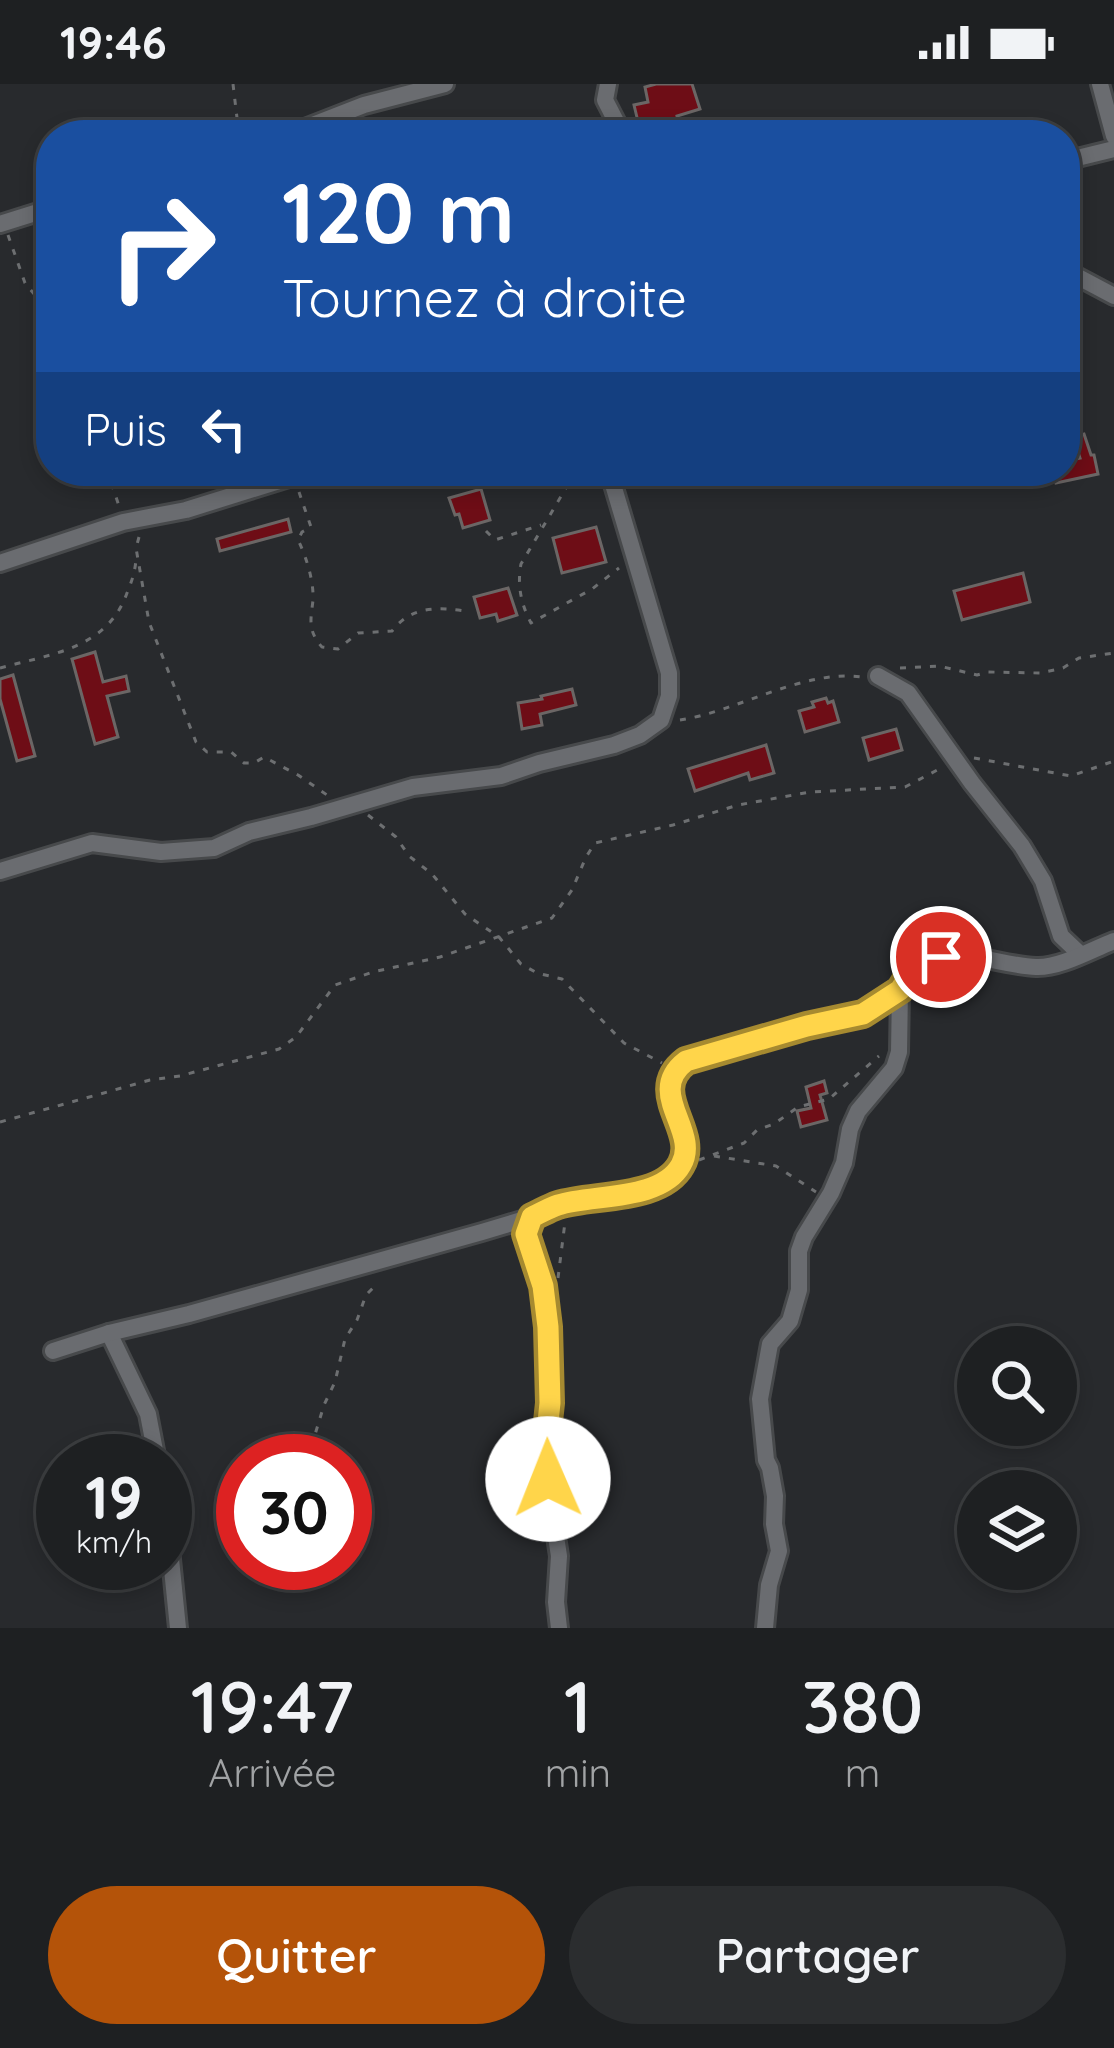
<!DOCTYPE html>
<html lang="fr">
<head>
<meta charset="utf-8">
<style>
  :root { --surface:#1e2022; --page:#2b2d2f; --text:#f1f3f6; --muted:#a1a3a5; --line:#3c3e40; --accent:#b45309 }
  body { margin:0; font-family:Quicksand,sans-serif; background:var(--page); color:var(--text); height:100vh; display:flex; flex-direction:column; font-size:45px; white-space:nowrap }
  * { box-sizing:border-box; margin:0 }
  p { font-size:39px; color:var(--muted) }
  .icon { flex:none; width:66px; height:66px; fill:none; stroke:currentColor; stroke-width:2; stroke-linecap:round; stroke-linejoin:round }
  .map { position:relative; height:1544px; overflow:hidden }
  .details { display:flex; flex-direction:column; background:var(--surface); flex:1 }
  .details>* { flex:none }
  .hud { position:absolute; left:36px; top:36px; width:1044px; height:366px; border-radius:48px; box-shadow:0 6px 18px #0003,0 0 0 3px var(--line); background:#1a4fa0; color:#fff; overflow:hidden }
  .buttons { position:absolute; left:957px; top:1242px; display:grid; gap:24px }
  .buttons a { display:grid; place-items:center; width:120px; height:120px; border-radius:50%; background:var(--surface); box-shadow:0 6px 18px #0003,0 0 0 3px var(--line); font-size:60px }
  .speed { position:absolute; left:36px; top:1350px; display:flex; gap:24px; font-size:60px; font-weight:700; text-align:center }
  .speed>* { display:grid; place-content:center; width:156px; height:156px; border-radius:50%; background:var(--surface); box-shadow:0 6px 18px #0003,0 0 0 3px var(--line); line-height:1 }
  .speed small { font-size:30px; font-weight:400 }
  .speed .limit { border:18px solid #d22; background:#fff; color:#111 }
  .pin { position:absolute; display:grid; place-items:center; width:102px; height:102px; color:#fff; margin:-51px; border:6px solid #fff; border-radius:50%; box-shadow:0 3px 12px #0007 }
  .me { position:absolute; width:132px; margin:-66px; rotate:359deg; stroke-linejoin:round; filter:drop-shadow(0 0 9px #0008) }
  .turn { display:flex; align-items:center; gap:42px; height:252px; padding:0 48px; font-size:54px }
  .turn .icon { width:156px; height:156px; stroke-width:2.5 }
  .turn b { display:block; font-size:84px; line-height:102px }
  .then { display:flex; align-items:center; height:114px; padding:0 48px; background:#0003; gap:24px; font-size:45px }
  .eta { display:flex; justify-content:space-evenly; align-items:center; height:204px; text-align:center }
  .eta b { font-size:72px; font-weight:600; line-height:84px }
  .action { display:flex; gap:24px; margin-top:auto; padding:24px 48px }
  .action a { flex:1; height:138px; border-radius:72px; background:var(--accent); color:#fff; font-size:48px; font-weight:600; line-height:138px; text-align:center }
  .action a+a { background:var(--page); color:var(--text) }
  .status { display:flex; justify-content:space-between; align-items:center; height:84px; padding:0 60px; background:var(--surface); direction:ltr }
  .status svg { height:33px; fill:currentColor }
  .map>svg:first-child { display:block }
</style>
</head>
<body>
<div class="status"><b>19:46</b><svg viewBox="0 0 49 12"><path d="M0 12V9h3v3zM5 12V6h3v6zM10 12V3h3v9zM15 12V0h3v12zM26 1h20v11H26zM47 4h2v5h-2z"/></svg></div>
<div class="map">
<svg width="1114" height="1544" viewBox="0 0 1114 1544">
  <rect width="100%" height="100%" fill="#282a2d"/>
  <g fill="#6e0d16" stroke="#6b6665" stroke-width="3">
    <polygon points="656,0 692,0 700,25 677,32 678,36 640,46 634,21 648,18 645,3"/>
    <polygon points="1084,350 1091,371 1094,371 1098,390 1056,399 1053,387 1065,387 1065,377 1080,374 1073,353"/>
    <polygon points="481,405 490,436 463,444 459,430 455,431 449,414"/>
    <polygon points="288,435 291,448 220,467 217,455"/>
    <polygon points="596,443 606,478 562,489 553,454"/>
    <polygon points="1023,489 1030,518 962,536 954,507"/>
    <polygon points="508,504 517,531 498,537 496,530 480,534 474,513"/>
    <polygon points="95,568 103,598 126,592 129,607 107,612 118,653 95,660 72,575"/>
    <polygon points="13,591 35,672 17,677 0,615 0,595"/>
    <polygon points="572,605 576,621 540,630 542,641 522,645 518,619 542,615 541,612"/>
    <polygon points="826,614 828,619 833,617 839,638 805,648 799,627 814,623 812,618"/>
    <polygon points="896,645 902,666 869,676 863,654"/>
    <polygon points="766,661 774,689 750,696 748,689 695,707 688,685"/>
    <polygon points="824,997 827,1009 820,1011 827,1036 801,1043 797,1027 811,1024 806,1003"/>
  </g>
  <g fill="none" stroke-linecap="round" stroke-linejoin="round">
    <g stroke="#47494b" stroke-width="22">
      <g id="minor">
        <polyline points="608,0 605,16 623,51"/>
        <polyline points="1100,0 1114,52"/>
        <polyline points="287,51 364,21 445,0"/>
        <polyline points="1065,77 1114,65"/>
        <polyline points="0,140 51,124"/>
        <polyline points="1065,186 1114,212"/>
        <polyline points="0,479 123,438 186,426 292,393 322,387"/>
        <polyline points="878,592 908,609 972,699 1022,762 1043,797 1061,852 1080,870"/>
        <polyline points="0,787 92,759 161,768 214,764 249,748 311,733 413,703 501,692 539,679 614,661 640,651 661,636 669,612 669,589 609,387"/>
        <polyline points="532,1133 526,1150 543,1202 548,1243 549,1319 544,1375 559,1472 556,1518 559,1544"/>
        <polyline points="109,1249 148,1330 157,1377"/>
        <path d="M53,1267L109,1249L189,1230L482,1148L532,1133L558,1121L652,1103L667,1097L685,1076C684,1043 653,1002 685,977C726,963 768,952 810,941C834,936 858,933 880,920C904,906 914,877 944,872C972,868 1007,882 1036,883C1060,884 1091,866 1114,857"/>
        <polyline points="165,1416 178,1544"/>
        <polyline points="765,1544 769,1501 779,1467 774,1440 775,1412 770,1384 766,1376 760,1315 770,1260 790,1237 799,1206 799,1167 804,1153 831,1109 844,1079 850,1045 858,1027 894,984 899,968 900,906"/>
      </g>
    </g>
    <g stroke="#6d6f71" stroke-width="3" stroke-dasharray="6 9" stroke-linecap="butt">
      <polyline points="233,0 239,51"/>
      <polyline points="8,151 25,199 39,216 51,272"/>
      <polyline points="103,387 111,398 120,425"/>
      <path d="M576,387L521,480C517,501 521,520 531,539L592,505L619,484"/>
      <path d="M299,408L311,443L302,448L298,456C306,472 314,497 313,516C311,535 307,546 322,563L338,565L358,549L392,547C411,522 437,523 465,527"/>
      <polyline points="486,447 495,456 541,441"/>
      <polyline points="139,453 136,464 149,538 196,658 207,668 231,668 244,679 254,679 264,673 298,691 327,711"/>
      <path d="M0,584C51,570 107,565 127,509C132,497 136,485 136,472"/>
      <polyline points="900,584 939,582 977,591 988,588 1040,589 1063,584 1079,574 1114,569"/>
      <path d="M680,636C739,627 803,585 862,593"/>
      <polyline points="974,674 1071,692 1114,677"/>
      <polyline points="368,731 396,753 409,772 432,790 465,830 499,853 521,880 537,889 562,895 624,959 662,979"/>
      <polyline points="0,1038 150,996 180,992 279,965 296,953 335,901 373,888 440,873 552,834 572,806 586,773 595,759 673,741 738,721 810,708 905,703 943,683"/>
      <polyline points="714,1072 776,1082 816,1108"/>
      <polyline points="699,1076 744,1059 757,1046 774,1040 798,1023 829,1015 879,972"/>
      <polyline points="558,1194 565,1138"/>
      <polyline points="307,1377 324,1321 335,1298 345,1255 357,1236 366,1211 373,1204 373,1196"/>
    </g>
    <use href="#minor" stroke="#6a6c70" stroke-width="16"/>
  </g>
  <g fill="none" stroke-linecap="round" stroke-linejoin="round">
    <g stroke="#a68a30" stroke-width="30">
      <path id="route" d="M548,1395L544,1375L550,1319L548,1243L543,1202L526,1150L532,1133C541,1129 549,1124 558,1121C593,1110 661,1117 681,1081C701,1047 644,1009 686,977L807,942L863,930L900,906L910,890L925,879L941,873"/>
    </g>
    <use href="#route" stroke="#ffd54a" stroke-width="21"/>
  </g>
</svg>
<div class="buttons">
<a><svg class="icon" aria-label="search" viewBox="0 0 24 24"><circle cx="10" cy="10" r="6"/><path d="M15 15l6 6"/></svg></a>
<a><svg class="icon" aria-label="layers" viewBox="0 0 24 24"><path d="M12 4l9 5-9 5-9-5zM3 14l9 5 9-5"/></svg></a>
</div>
<div class="speed"><div>19<small>km/h</small></div><div class="limit">30</div></div>
<div class="pin" style="left:941px;top:873px;background:#d93025"><svg class="icon" aria-label="arrive" viewBox="0 0 24 24"><path d="M6 21V4h12l-3 4 3 4H6"/></svg></div>
<svg class="me" style="left:548px;top:1395px" viewBox="-20 -20 40 40"><circle r="19" fill="#fff"/><path d="M0-13L10 11 0 6-10 11z" fill="#ffd54a"/></svg>
<div class="hud">
<div class="turn"><svg class="icon" aria-label="right" viewBox="0 0 24 24"><path d="M7 20v-9h11M14 6l5 5-5 5"/></svg><div><b>120 m</b>Tournez à droite</div></div>
<div class="then">Puis<svg class="icon" aria-label="left" viewBox="0 0 24 24"><path d="M17 20v-9H6M10 6l-5 5 5 5"/></svg></div>
</div>
</div>
<section class="details">
<div class="eta">
<div><b>19:47</b><p>Arrivée</p></div>
<div><b>1</b><p>min</p></div>
<div><b>380</b><p>m</p></div>
</div>
<div class="action"><a>Quitter</a><a>Partager</a></div>
</section>
</body>
</html>
